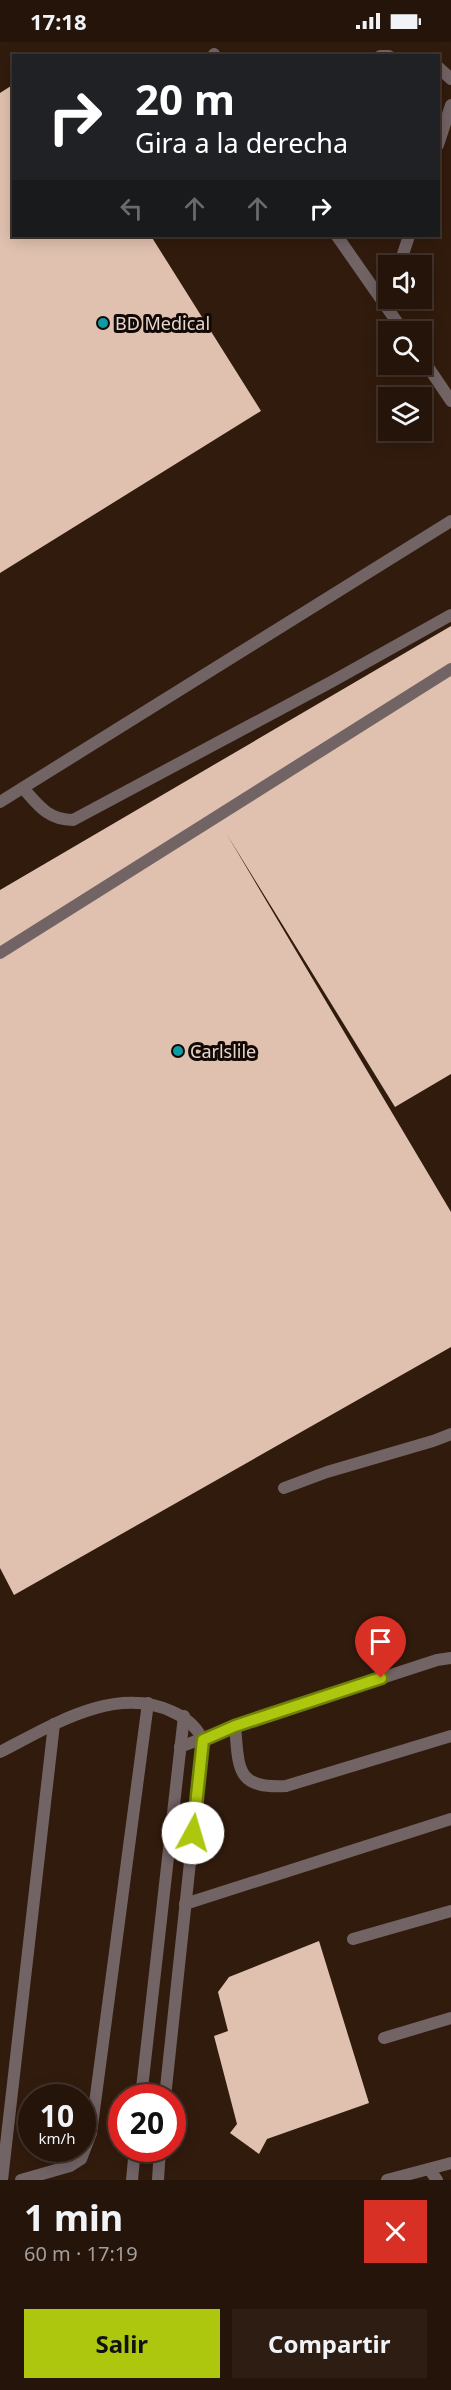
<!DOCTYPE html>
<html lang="es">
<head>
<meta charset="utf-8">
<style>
  :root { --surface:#25140a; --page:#2d1d13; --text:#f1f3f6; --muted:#a39e9c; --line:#42332b; --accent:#adc60e }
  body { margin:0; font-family:"Noto Sans",sans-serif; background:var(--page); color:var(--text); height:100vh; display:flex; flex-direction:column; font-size:22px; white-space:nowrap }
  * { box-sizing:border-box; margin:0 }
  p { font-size:20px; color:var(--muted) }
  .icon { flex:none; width:33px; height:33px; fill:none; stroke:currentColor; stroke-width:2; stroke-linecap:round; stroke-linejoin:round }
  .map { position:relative; height:2138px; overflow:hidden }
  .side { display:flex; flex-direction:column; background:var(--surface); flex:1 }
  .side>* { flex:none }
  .banner { position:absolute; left:12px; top:12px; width:428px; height:183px; border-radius:0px; box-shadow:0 3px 15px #0003,0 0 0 2px var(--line); background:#202124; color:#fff; overflow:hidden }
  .buttons { position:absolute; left:378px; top:213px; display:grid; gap:12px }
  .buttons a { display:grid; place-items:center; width:54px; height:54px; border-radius:0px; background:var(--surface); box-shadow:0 3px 15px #0003,0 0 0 2px var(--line); font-size:30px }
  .speed { position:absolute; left:18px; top:2042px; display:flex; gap:12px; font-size:30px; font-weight:700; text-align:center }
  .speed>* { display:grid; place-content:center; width:78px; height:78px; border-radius:50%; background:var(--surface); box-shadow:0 3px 15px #0003,0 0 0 2px var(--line); line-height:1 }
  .speed small { font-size:15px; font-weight:400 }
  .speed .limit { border:9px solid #d22; background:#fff; color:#111 }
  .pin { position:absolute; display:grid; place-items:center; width:51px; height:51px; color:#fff; margin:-62px -26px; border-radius:50% 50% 50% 0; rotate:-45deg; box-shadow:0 0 6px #0007 }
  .pin .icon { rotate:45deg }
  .me { position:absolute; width:66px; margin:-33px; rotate:6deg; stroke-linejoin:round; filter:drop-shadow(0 0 4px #0008) }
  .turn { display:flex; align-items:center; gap:21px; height:126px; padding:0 24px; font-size:27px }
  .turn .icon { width:78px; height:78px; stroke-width:2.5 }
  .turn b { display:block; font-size:42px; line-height:51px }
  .lanes { display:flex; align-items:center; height:57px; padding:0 24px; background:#0003; justify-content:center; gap:30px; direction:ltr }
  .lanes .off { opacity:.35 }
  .round { display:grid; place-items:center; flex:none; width:63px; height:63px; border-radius:0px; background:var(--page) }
  .overview { display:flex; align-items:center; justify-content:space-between; height:102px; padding:0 24px }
  h1 { font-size:36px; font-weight:700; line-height:45px }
  .action { display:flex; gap:12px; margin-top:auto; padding:12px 24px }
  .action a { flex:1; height:69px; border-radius:0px; background:var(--accent); color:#111; font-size:24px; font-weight:700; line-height:69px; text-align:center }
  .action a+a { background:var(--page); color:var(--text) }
  .status { display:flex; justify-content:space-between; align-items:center; height:42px; padding:0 30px; background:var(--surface); direction:ltr }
  .status svg { height:16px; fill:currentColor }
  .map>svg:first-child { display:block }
</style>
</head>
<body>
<div class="status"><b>17:18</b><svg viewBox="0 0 49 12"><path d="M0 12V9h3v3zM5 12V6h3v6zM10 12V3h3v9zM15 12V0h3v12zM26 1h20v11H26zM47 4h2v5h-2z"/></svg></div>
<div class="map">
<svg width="451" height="2138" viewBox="0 0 451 2138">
  <rect width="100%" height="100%" fill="#311b0d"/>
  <g fill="#e0c1af">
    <polygon points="14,42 14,194 151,194 261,369 0,531 0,51"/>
    <polygon points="451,584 451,1032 395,1065 226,791 451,1170 451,1305 14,1553 0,1526 0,848"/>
    <polygon points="319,1899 369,2061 267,2097 259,2112 230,2091 237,2082 214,1994 228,1989 218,1950 229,1935"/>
  </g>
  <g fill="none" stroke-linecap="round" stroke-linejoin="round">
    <g stroke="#726365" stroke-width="12">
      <polyline points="214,12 215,14"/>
      <polyline points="380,14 389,14"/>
      <polyline points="438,25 451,37"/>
      <polyline points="438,103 451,63"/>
      <polyline points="337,194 404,290"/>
      <polyline points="399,224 409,194"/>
      <polyline points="422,316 451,359"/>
      <path d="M23,746C38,763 48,778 73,778L331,640L451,573"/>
      <polyline points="0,760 451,479"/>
      <polyline points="0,911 451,627"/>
      <polyline points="284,1446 327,1430 433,1399 451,1392"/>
      <path d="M235,1684C239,1726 235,1747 286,1744L451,1694"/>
      <polyline points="180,1705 235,1684 437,1618 451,1616"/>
      <path d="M0,1710C51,1684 115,1642 173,1670C187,1676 196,1684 203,1698L165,2055"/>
      <polyline points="185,1862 451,1777"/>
      <polyline points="353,1897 451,1869"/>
      <polyline points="384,1996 451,1976"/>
      <polyline points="141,2055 184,1674"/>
      <polyline points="429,2127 437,2138"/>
      <polyline points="2,2138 54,1682"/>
      <polyline points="21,2138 70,2124 81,2117 91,2091 148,1661"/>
      <polyline points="132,2138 135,2106"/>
      <polyline points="158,2138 160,2106"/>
    </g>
    <polyline stroke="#726365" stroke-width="12" points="387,2138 451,2121"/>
  </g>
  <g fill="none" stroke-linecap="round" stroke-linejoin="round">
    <g stroke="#708109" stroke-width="15">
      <polyline id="route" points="193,1791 203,1698 235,1684 381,1636"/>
    </g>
    <use href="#route" stroke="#adc60e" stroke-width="10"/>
  </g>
  <g fill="#0f9aa8" stroke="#120804" stroke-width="2">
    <circle cx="103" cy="281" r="6"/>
    <circle cx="178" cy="1009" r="6"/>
  </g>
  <g text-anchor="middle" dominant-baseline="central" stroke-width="6" stroke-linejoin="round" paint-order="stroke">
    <g font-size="18" fill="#e6d6cd" stroke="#120804" text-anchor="start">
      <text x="115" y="281">BD Medical</text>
      <text x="190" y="1009">Carlslile</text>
    </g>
  </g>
</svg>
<div class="buttons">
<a><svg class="icon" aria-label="sound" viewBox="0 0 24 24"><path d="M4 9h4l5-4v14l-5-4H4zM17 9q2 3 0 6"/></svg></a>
<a><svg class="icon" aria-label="search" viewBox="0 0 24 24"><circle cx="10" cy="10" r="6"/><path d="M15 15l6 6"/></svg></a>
<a><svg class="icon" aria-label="layers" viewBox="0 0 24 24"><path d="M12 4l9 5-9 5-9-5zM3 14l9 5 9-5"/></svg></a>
</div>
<div class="speed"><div>10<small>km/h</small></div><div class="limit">20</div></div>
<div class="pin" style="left:381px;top:1636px;background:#d93025"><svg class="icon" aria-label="arrive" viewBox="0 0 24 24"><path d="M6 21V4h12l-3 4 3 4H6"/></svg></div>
<svg class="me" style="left:193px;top:1791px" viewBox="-20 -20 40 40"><circle r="19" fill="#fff"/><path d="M0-13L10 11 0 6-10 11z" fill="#adc60e"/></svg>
<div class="banner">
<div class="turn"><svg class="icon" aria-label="right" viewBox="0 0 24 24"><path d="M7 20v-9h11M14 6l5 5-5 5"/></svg><div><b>20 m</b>Gira a la derecha</div></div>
<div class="lanes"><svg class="icon off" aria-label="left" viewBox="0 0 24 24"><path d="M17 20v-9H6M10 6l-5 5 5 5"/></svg><svg class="icon off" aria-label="ahead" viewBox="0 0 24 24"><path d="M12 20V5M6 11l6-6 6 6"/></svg><svg class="icon off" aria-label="ahead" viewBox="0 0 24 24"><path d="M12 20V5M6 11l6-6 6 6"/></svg><svg class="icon" aria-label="right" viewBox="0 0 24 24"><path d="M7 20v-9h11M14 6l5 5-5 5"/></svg></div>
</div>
</div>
<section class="side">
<div class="overview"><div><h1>1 min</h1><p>60 m · 17:19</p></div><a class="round" style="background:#d93025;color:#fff"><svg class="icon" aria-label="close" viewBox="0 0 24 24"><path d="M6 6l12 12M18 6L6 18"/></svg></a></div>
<div class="action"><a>Salir</a><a>Compartir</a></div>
</section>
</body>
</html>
